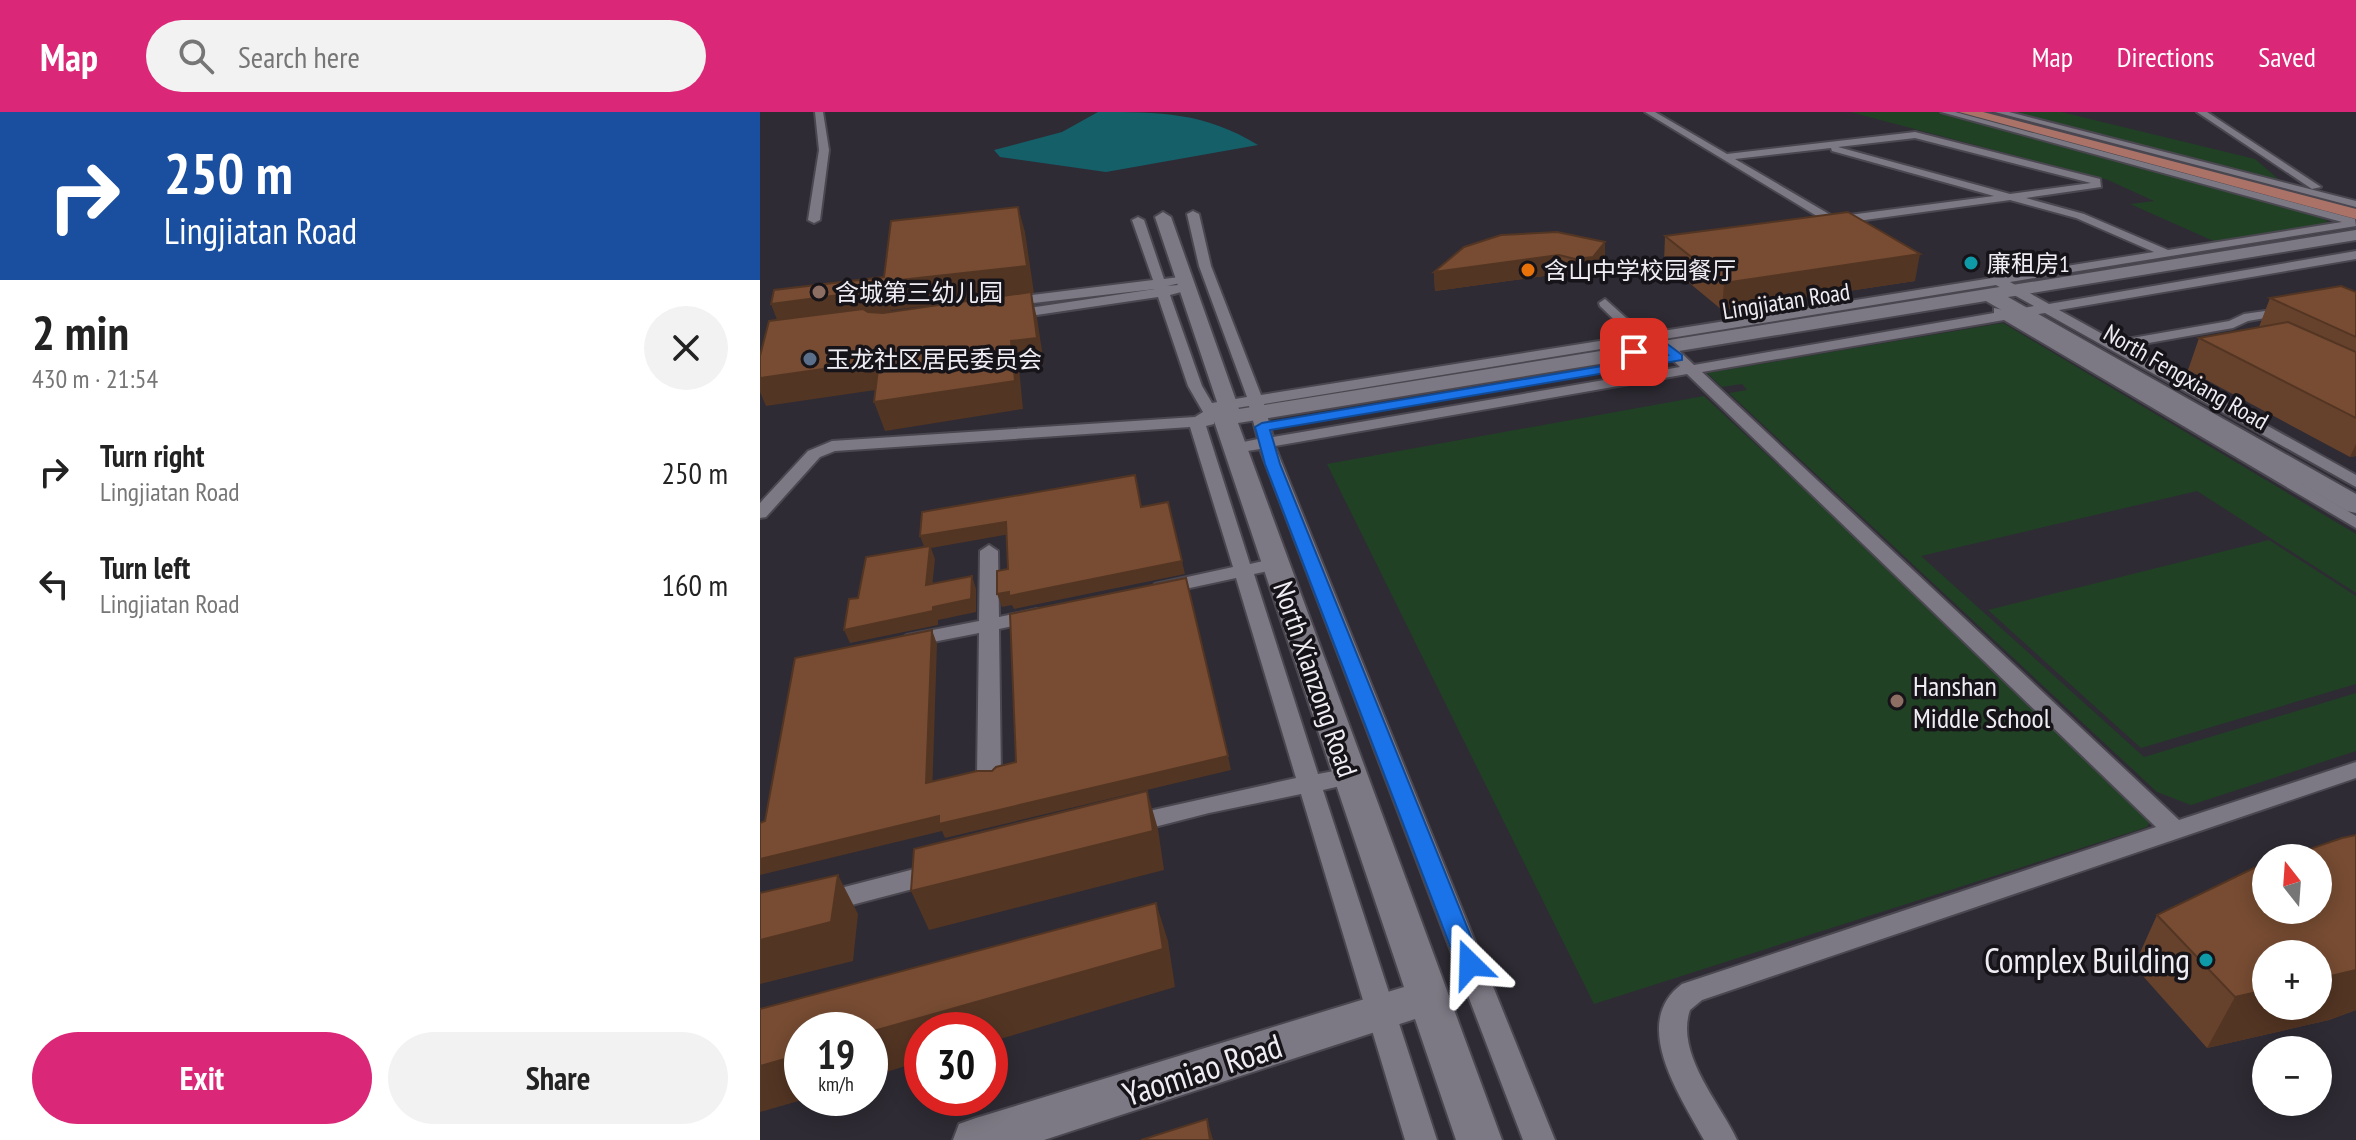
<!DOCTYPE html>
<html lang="en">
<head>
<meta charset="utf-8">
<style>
  :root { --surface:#fff; --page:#f2f2f2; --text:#222; --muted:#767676; --accent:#db2777 }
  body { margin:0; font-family:"PT Sans Narrow","Noto Sans SC",sans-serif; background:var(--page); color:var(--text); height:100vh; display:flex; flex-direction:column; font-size:30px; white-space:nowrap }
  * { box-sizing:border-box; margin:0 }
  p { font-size:26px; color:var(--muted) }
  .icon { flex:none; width:44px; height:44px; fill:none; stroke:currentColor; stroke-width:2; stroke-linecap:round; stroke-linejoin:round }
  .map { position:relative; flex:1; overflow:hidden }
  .sheet { display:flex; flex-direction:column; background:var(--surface); width:760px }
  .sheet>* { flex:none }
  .guide { background:#1a4fa0; color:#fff; overflow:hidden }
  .needle { width:52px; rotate:343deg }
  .fabs { position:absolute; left:1492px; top:732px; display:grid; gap:16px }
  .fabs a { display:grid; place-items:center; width:80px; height:80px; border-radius:50%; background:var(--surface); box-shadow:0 4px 20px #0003; font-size:40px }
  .speed { position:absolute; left:24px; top:900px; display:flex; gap:16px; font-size:40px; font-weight:700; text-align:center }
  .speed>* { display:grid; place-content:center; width:104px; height:104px; border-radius:50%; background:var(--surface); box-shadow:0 4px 20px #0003; line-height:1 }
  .speed small { font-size:20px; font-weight:400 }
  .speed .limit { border:12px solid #d22; background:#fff; color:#111 }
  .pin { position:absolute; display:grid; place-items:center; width:68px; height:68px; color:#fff; margin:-34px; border-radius:16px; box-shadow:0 4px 12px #0006 }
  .me { position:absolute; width:88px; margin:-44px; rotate:338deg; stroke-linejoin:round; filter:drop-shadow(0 0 6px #0008) }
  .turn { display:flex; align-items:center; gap:28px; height:168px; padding:0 32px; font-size:36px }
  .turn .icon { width:104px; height:104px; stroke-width:2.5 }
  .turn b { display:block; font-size:56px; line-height:68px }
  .round { display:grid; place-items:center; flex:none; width:84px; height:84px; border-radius:42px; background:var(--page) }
  .headline { display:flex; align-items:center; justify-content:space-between; height:136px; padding:0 32px }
  h1 { font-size:48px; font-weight:800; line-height:60px }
  .primary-button { display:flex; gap:16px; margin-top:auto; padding:16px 32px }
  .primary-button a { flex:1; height:92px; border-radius:48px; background:var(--accent); color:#fff; font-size:32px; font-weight:800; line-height:92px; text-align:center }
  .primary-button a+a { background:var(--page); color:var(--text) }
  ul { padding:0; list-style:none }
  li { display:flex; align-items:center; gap:24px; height:112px; padding:0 32px }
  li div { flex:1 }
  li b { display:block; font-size:30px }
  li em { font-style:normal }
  header { display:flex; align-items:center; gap:48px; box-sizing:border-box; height:112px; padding:0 40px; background:var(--accent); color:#fff }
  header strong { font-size:38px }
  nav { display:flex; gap:44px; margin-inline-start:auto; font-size:28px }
  .search { width:560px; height:72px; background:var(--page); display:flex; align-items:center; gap:20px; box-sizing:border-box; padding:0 28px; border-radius:44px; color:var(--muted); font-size:30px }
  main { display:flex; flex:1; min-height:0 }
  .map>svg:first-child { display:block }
</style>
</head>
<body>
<header>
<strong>Map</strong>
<div class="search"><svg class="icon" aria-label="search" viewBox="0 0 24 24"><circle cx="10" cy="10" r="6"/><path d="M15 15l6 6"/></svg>Search here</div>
<nav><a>Map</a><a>Directions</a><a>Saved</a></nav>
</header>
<main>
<section class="sheet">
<div class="guide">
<div class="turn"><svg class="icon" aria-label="right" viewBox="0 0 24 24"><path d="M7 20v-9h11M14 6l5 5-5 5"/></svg><div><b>250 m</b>Lingjiatan Road</div></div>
</div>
<div class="headline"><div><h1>2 min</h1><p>430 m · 21:54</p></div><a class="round"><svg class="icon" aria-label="close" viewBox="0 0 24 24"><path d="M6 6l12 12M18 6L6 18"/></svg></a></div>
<ul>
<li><svg class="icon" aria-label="right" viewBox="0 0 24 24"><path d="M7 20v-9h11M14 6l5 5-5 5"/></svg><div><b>Turn right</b><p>Lingjiatan Road</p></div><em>250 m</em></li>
<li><svg class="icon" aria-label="left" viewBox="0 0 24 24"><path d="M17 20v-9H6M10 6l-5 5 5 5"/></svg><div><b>Turn left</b><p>Lingjiatan Road</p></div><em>160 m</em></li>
</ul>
<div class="primary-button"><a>Exit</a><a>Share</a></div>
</section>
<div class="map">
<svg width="1596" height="1028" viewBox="0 0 1596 1028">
  <rect width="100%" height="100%" fill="#2e2b34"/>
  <g fill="#214125">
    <polygon points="1090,0 1301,0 1495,47 1569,111 1458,131 1370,92 1394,89 1348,68"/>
    <polygon points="1243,211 1596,422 1596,481 1437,379 1161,444 1384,645 1596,581 1596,639 1431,693 1397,680 969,281 987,278 982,272 962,275 947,261"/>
    <polygon points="944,284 1393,703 1387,715 834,892 567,352"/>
    <polygon points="1509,428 1596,484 1596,572 1381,636 1228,498"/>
  </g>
  <path fill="#155f69" d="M338,0C400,0 444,0 498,33L346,60L240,45L234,38L302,20Z"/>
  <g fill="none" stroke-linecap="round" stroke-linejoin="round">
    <g stroke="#4a4750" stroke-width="4">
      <g id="street">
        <polygon points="55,0 63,0 69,38 60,108 54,111 48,108 59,38"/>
        <path d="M885,0H895L967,42L1155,20L1340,67L1341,75L1266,86L1324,102L1408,138L1582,110L1181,0H1195L1595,107L1596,114L1250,170L1289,192L1596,139V147L1299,198L1355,229L1469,209L1484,202L1534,195V201L1488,209L1473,216L1366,235L1596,363V375L1285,201L1259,205L1596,404V416L1244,208L942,260L1419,708L1596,650V666L942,888L930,898C915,942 960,991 977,1028H944C921,985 869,911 922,872L1396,715L927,262L515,334L795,1028H763L500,337L475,341L467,336L469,333L498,327L489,294L457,299L454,312L446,314L490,452L516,446L525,452L523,456L494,462L558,662L590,656L598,658L602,664L598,670L563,678L677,1028H645L541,682L449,701L371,721L362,718L359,712L362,706L371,703L536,666L476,466L402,482L392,476L395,472L473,455L430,315L75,339L60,345L6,405L0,406V391L48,339L72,329L435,305L443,300L428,274L398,185L250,207L243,203L250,199L395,177L248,194L242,190L248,186L393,168L372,108L378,105L384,108L404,167L427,164L433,168L407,174L430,172L436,176L410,183L442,274L452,291L487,285L439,154L427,102L433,99L439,102L451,154L501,283L871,224L840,194L839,191L845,187L884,222L1394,140L1316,106L1250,88L1083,111L1090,116L1080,118ZM1155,26L1331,71L1250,82L1078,35ZM1071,36L1072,39L1234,84L1074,105L975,47ZM1236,173L1274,194L1248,199L1234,196V201L934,253L911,231L898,228ZM878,231L901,237L920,255L513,325L504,292Z"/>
        <polygon points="1235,0 1249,0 1596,89 1596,95"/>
        <polygon points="1437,0 1447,0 1561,75 1552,77"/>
        <polygon points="229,433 238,439 239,505 277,497 287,503 284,507 239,517 241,664 237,670 221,670 217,664 219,521 147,535 137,529 147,523 219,509 220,439"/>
        <polygon points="178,751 187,754 191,761 187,768 65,800 56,797 52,790 56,783 65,780"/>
      </g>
    </g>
    <g stroke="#4a4750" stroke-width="4">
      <polygon id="secondary" points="403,100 411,105 479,297 1596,118 1596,128 1248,185 1596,382 1596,401 1587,399 1226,189 478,311 742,1028 696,1028 655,907 284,1028 193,1028 199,1012 216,1006 644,875 453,306 458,293 395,105"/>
    </g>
    <g stroke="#4a4750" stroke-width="4">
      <polygon id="primary" points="1199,0 1223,0 1596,97 1596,107"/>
    </g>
    <use href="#street" fill="#7d7984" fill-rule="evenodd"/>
    <use href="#secondary" fill="#7d7984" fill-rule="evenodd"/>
    <use href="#primary" fill="#ab7268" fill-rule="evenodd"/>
  </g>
  <g fill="#66412b">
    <polygon points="741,123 845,149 833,164 815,166 799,162 675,179 674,160"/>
    <polygon points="905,124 1155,169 962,198 904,150"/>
    <polygon points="1596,180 1596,344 1590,345 1428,258 1439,226 1499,215 1510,186"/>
    <polygon points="1596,723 1596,898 1569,908 1447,936 1374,854 1397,803"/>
  </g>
  <g fill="#533523">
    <polygon points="258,95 265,120 274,181 271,181 277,206 284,252 259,256 263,297 125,319 114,290 251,229 271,181 132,198 112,208 22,221 11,192 102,180"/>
    <polygon points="845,130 845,149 833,164 815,166 815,147"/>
    <polygon points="1160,142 1155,169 962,198 964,171"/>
    <polygon points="799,143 799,162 675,179 674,160"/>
    <polygon points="119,249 129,276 6,294 0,280 0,266"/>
    <polygon points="1596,332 1596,344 1590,345"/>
    <polygon points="246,410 250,422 171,436 175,447 171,486 166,473 165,437 160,424"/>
    <polygon points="422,449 425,462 254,497 252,493 242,495 237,482"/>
    <polygon points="212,464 216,477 216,500 178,508 178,513 90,531 84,518 173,495"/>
    <polygon points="172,518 177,532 172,685 166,671"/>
    <polygon points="468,644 471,658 185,726 182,719 0,763 0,747 179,704"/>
    <polygon points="387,679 398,717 404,758 169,818 151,779"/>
    <polygon points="78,763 98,802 93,849 0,872 0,828"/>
    <polygon points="396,791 408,829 415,875 230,930 230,918 162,918 162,949 110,965 110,920"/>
    <polygon points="1596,858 1596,898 1569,908 1447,936 1475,885 1506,878 1506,894 1558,894 1558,867"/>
    <polygon points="42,942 42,986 49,986 0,1000 0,954"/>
    <polygon points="447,1007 453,1028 450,1028"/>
  </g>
  <g fill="#774c32" stroke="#533523" stroke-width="2">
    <polygon points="258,95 267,154 122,170 102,180 11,192 14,178 124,165 131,109"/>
    <polygon points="1088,100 1160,142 964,171 905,124"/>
    <polygon points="797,120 845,130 833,145 815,147 799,143 674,160 704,135 741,123"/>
    <polygon points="1581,174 1596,180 1596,225 1510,186"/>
    <polygon points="271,180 277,226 251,229 255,269 114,290 119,249 0,266 0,244 9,209 103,197 108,200 123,201"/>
    <polygon points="1528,210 1596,240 1596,306 1439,226"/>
    <polygon points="375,363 381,395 408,390 422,449 249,484 249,480 237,482 237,459 248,457 246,410 160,424 162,400"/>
    <polygon points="170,434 166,473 212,464 211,487 173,495 173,499 84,518 89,487 98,486 106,445"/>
    <polygon points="426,466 468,644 179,712 179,704 0,747 0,711 5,709 35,546 172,518 166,671 217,659 232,659 236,655 256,650 250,502"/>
    <polygon points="387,679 393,719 151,779 154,737"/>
    <polygon points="1596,723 1596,858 1558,867 1558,842 1506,842 1506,878 1475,885 1397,803 1494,756 1506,752 1506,798 1558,798 1558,746 1524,746 1582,726"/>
    <polygon points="78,763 71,810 0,828 0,781"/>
    <polygon points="396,791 403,837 110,920 110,918 42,918 42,942 0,954 0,897"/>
    <polygon points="447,1007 450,1028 381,1028"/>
  </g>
  <polygon fill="#1a73e8" stroke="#114b97" stroke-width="2" points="906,231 922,243 922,248 510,318 520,352 722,852 718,859 710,862 701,859 697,852 505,352 495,315 502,311 908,243 903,239 874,243 868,240"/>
  <g fill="#0f9aa8" stroke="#161419" stroke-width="3">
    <circle cx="1211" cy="151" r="8"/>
    <circle cx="1446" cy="848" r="8"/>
  </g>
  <circle fill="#e8710a" stroke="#161419" stroke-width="3" cx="768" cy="158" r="8"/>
  <g fill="#8d6e63" stroke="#161419" stroke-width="3">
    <circle cx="59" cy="180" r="8"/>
    <circle cx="1137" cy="589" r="8"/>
  </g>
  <circle fill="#5c6f8a" stroke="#161419" stroke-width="3" cx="50" cy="247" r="8"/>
  <g text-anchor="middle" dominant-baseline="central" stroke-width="7" stroke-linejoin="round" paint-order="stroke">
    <g font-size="24" fill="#efedf3" stroke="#161419" text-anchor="start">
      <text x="1227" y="151">廉租房1</text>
      <text x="784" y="158">含山中学校园餐厅</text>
      <text x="75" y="180">含城第三幼儿园</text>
      <text x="66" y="247">玉龙社区居民委员会</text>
    </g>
    <g font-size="24" fill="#efedf3" stroke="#161419">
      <text transform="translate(1026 189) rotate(-9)">Lingjiatan Road</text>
      <text transform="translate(1426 265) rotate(30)">North Fengxiang Road</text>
    </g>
    <g font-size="28" fill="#efedf3" stroke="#161419">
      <text transform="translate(556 567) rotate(71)">North Xianzong Road</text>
    </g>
    <g font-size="28" fill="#efedf3" stroke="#161419" text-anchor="start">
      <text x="1153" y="573">Hanshan<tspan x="1153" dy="32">Middle School</tspan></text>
    </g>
    <g font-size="34" fill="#efedf3" stroke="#161419" text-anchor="end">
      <text x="1430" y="848">Complex Building</text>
    </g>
    <g font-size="34" fill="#efedf3" stroke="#161419">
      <text transform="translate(442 957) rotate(-18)">Yaomiao Road</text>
    </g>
  </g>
</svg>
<div class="fabs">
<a><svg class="needle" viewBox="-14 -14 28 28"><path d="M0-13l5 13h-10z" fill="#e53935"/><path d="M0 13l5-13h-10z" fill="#767676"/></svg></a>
<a>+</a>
<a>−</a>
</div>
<div class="speed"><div>19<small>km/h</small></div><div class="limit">30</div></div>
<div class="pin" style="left:874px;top:240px;background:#d93025"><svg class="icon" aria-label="arrive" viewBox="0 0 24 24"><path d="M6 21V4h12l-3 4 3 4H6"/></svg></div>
<svg class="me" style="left:710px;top:852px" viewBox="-20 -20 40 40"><path d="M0-17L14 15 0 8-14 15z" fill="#1a73e8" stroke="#fff" stroke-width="4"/></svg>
</div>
</main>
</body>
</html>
